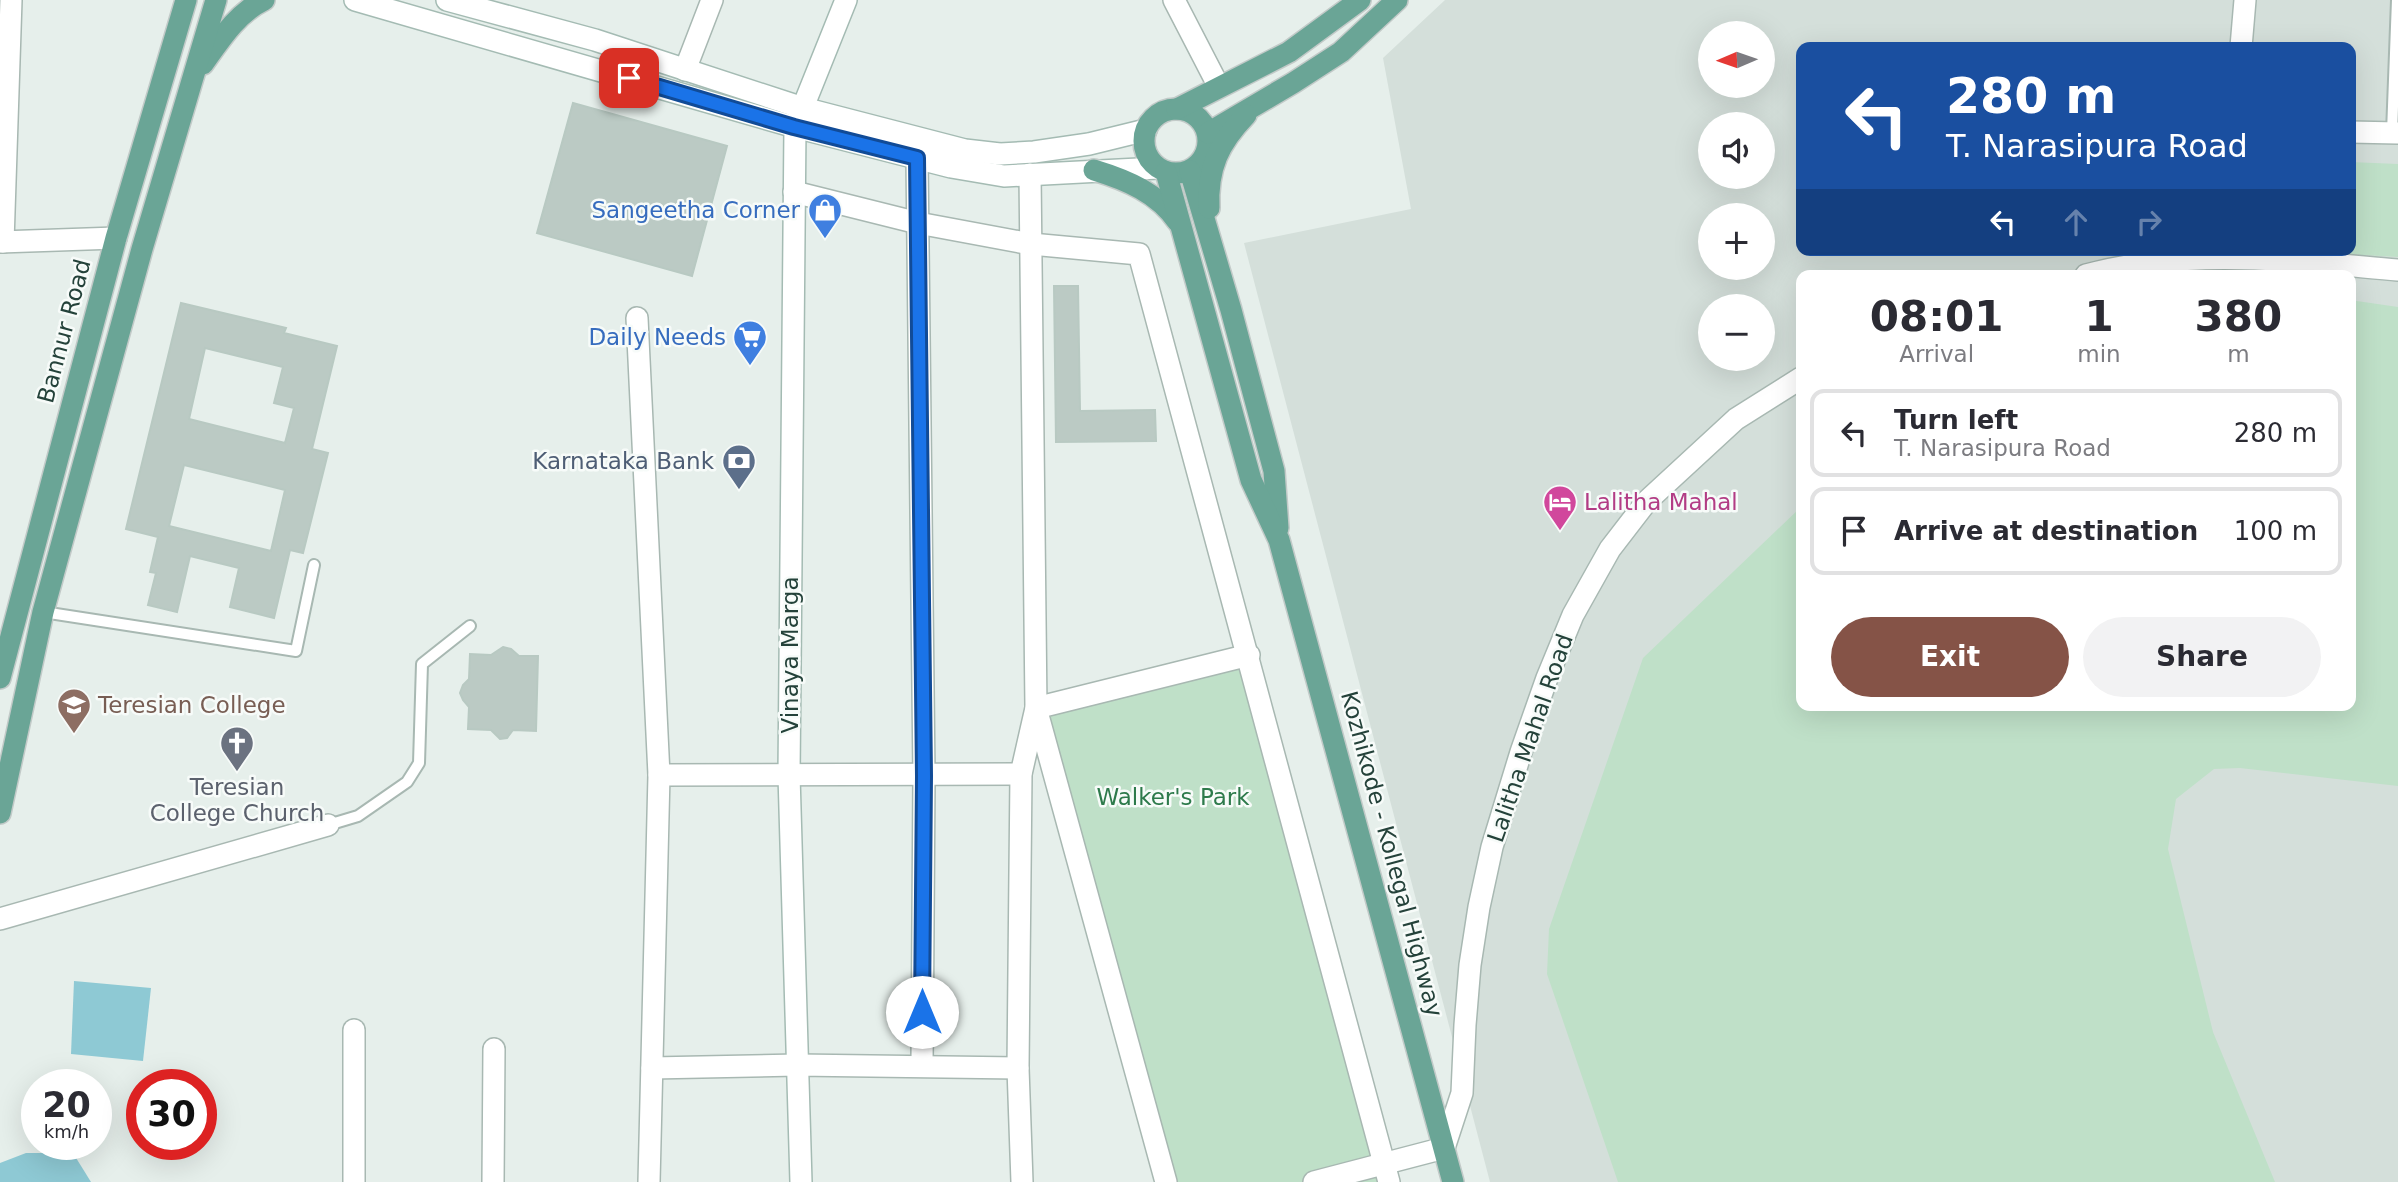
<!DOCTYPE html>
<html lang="en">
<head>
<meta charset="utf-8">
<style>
  :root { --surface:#fff; --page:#f2f2f3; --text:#2b2b33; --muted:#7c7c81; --line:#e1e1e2; --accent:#855347 }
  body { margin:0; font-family:"DejaVu Sans",sans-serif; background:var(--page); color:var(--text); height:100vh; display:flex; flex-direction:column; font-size:26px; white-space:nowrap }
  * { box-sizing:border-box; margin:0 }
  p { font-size:23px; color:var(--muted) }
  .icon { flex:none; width:38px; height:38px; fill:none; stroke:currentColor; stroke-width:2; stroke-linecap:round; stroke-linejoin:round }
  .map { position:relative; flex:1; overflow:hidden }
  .panel { position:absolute; left:1796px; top:270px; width:560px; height:441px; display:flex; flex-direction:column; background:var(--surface); border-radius:14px; box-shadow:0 7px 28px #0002 }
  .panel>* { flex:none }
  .top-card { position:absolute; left:1796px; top:42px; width:560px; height:214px; border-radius:14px; box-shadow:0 7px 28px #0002; background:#1a4fa0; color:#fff; overflow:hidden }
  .needle { width:46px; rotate:268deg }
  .controls { position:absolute; left:1698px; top:21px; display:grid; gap:14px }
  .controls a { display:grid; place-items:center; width:77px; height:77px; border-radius:50%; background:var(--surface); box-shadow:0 7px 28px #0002; font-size:35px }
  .speed { position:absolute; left:21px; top:1069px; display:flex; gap:14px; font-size:35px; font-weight:700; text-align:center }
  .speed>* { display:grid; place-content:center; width:91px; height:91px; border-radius:50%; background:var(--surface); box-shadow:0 7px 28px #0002; line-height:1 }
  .speed small { font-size:18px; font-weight:400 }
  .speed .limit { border:10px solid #d22; background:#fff; color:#111 }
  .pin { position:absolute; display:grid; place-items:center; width:60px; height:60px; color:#fff; margin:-30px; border-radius:14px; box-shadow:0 4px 10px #0006 }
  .me { position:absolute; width:77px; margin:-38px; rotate:0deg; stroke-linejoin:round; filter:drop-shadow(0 0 5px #0008) }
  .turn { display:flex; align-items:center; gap:24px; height:147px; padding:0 35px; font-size:32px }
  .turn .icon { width:91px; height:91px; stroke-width:2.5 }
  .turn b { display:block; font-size:49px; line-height:60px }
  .lanes { display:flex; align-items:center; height:66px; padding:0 35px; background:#0003; justify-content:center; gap:35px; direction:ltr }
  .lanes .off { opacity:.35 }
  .eta { display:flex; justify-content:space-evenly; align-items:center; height:119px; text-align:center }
  .eta b { font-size:42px; font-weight:700; line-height:49px }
  .button { display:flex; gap:14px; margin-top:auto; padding:14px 35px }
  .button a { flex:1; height:80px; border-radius:42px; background:var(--accent); color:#fff; font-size:28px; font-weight:700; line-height:80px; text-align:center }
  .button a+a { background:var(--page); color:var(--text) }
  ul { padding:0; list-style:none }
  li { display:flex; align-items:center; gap:21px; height:88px; margin:0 14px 10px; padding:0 21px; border:4px solid var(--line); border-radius:14px }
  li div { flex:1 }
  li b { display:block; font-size:26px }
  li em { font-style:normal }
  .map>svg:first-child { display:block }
</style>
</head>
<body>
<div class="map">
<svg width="2398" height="1182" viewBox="0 0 2398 1182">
  <rect width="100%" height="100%" fill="#e6efeb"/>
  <path fill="#d4dfda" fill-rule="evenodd" d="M1445,0H2398V1182H1490L1244,243L1411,209L1383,58ZM1710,33H1762V86H1710ZM1801,47H2350V250H1801ZM1710,124H1762V177H1710ZM1710,215H1762V268H1710ZM1801,275H2350V705H1801ZM1710,306H1762V359H1710Z"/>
  <g fill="#bfe0c8">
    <polygon points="2350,162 2398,164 2398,257 2274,250 2350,250"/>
    <polygon points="2350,300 2398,307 2398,786 2240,768 2214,769 2176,799 2168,849 2213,1032 2275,1182 1618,1182 1547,974 1549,929 1643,658 1801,507 1801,705 2350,705"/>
    <polygon points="1249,655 1384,1182 1166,1182 1036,708"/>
  </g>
  <g fill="#8ec9d4">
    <polygon points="74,981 151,988 143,1061 71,1054"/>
    <polygon points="26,1153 73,1153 91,1182 0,1182 0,1163"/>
  </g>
  <g fill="#bbcac4" stroke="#b8c9c2" stroke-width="2" fill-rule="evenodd">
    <polygon points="573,103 727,146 692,276 537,233"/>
    <polygon points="1054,286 1078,286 1080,411 1155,410 1156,441 1056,442"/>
    <path d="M181,303L286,328L284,333L337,346L312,449L328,453L303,553L290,550L274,618L230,607L239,568L190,556L177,612L148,605L156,573L150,572L158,537L126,529ZM205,348L283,367L274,403L294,408L285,443L189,419ZM184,465L285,490L271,551L169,526Z"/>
    <polygon points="503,647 511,649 519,656 538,656 536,731 513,730 507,738 500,739 491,730 468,729 469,707 463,700 460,693 463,685 469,679 470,654 491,655"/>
  </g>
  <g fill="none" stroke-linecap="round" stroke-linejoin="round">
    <g stroke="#a8b8b2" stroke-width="14">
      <g id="lane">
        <polyline points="2392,133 2397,0"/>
        <polyline points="43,612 296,651 314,565"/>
        <polyline points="328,825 358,816 407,782 419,763 422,664 470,626"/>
      </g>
    </g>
    <g stroke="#a8b8b2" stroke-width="24">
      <g id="street">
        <polyline points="1174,0 1219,87"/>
        <polyline points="2241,47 2245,0"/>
        <polyline points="685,70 712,0"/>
        <polyline points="2350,132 2398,133"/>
        <polyline points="917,158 924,776 922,1065"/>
        <polyline points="794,192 918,223 1031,244 1139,254 1389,1182"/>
        <polyline points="0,242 116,238"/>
        <polyline points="3,242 11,0"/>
        <path d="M2086,275C2190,247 2293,261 2398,270"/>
        <polyline points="637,318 659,775 649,1182"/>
        <polyline points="659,775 1021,774"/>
        <polyline points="0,919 328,825"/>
        <polyline points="354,1030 354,1182"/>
        <polyline points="652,1068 797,1065 1018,1068"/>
        <polyline points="493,1182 494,1049"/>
        <polyline points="1022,1182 1018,1068 1021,774 1036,708 1030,174"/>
        <polyline points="1166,1182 1036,708 1249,655"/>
        <polyline points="1314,1182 1444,1148 1462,1093 1465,1025 1470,965 1479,907 1492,847 1521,752 1547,678 1573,615 1610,549 1647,501 1736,419 1801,378"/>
      </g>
    </g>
    <g stroke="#a4bbb3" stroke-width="24">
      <g id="secondary">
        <polyline points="355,0 795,127 951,167 1004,176 1158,168"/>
        <polyline points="447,0 595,40 803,108 965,150 1000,154 1034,152 1089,144 1146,130"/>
        <polyline points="801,1182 789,775 795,127 846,0"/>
      </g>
    </g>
    <g stroke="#c2cac8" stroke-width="24">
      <g id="primary">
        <path d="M203,64C220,40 237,13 264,0"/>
        <circle cx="1176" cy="141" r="32"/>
        <polyline points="1177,109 1289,52 1360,0"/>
        <polyline points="1208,133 1293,83 1341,52 1397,0"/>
        <path d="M1094,170C1127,180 1158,193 1178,222"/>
        <polyline points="1190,171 1231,310 1274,471 1278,528"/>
        <polyline points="1166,172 1251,480 1279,540 1453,1182"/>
        <path d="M1209,208C1207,168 1219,143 1246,115"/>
        <polyline points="0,678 116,238 186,0"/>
        <polyline points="0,813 43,612 142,249 216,0"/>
      </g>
    </g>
    <use href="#lane" stroke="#fff" stroke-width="10"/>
    <use href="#street" stroke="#fff" stroke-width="21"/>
    <use href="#secondary" stroke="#fff" stroke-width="21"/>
    <use href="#primary" stroke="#6aa596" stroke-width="21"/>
  </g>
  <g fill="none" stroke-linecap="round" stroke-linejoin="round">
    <g stroke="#114b97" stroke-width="18">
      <polyline id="route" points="629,78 794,127 917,158 924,776 922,1012"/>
    </g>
    <use href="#route" stroke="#1a73e8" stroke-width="12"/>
  </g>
  <defs>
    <g id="shop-pin" transform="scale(1.75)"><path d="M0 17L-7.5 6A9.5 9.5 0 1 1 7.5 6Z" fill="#3f7fe0" stroke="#f7fbf9"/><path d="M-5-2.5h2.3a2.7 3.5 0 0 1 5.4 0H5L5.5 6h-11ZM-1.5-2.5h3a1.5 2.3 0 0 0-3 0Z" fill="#fff"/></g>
    <g id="supermarket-pin" transform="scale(1.75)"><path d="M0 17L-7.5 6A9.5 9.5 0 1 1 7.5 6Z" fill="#3f7fe0" stroke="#f7fbf9"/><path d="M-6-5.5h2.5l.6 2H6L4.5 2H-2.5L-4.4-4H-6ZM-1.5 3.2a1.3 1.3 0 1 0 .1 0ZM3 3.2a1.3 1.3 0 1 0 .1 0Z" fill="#fff"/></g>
    <g id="bank-pin" transform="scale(1.75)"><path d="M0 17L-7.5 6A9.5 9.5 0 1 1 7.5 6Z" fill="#5c6f8a" stroke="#f7fbf9"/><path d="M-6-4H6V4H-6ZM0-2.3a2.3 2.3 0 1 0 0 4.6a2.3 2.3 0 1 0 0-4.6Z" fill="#fff"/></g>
    <g id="hotel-pin" transform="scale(1.75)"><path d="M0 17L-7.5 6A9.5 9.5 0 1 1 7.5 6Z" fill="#d1479c" stroke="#f7fbf9"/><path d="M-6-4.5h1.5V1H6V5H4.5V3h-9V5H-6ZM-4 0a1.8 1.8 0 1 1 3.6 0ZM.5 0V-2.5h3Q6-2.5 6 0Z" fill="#fff"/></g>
    <g id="university-pin" transform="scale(1.75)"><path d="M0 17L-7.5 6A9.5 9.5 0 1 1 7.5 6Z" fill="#8d6e63" stroke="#f7fbf9"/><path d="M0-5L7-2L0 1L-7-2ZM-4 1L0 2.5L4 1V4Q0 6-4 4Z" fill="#fff"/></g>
    <g id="church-pin" transform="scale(1.75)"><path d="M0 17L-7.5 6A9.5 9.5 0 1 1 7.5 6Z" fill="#6b7280" stroke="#f7fbf9"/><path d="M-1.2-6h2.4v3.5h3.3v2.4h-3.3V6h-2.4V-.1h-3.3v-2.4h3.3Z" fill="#fff"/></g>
  </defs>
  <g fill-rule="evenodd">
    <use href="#shop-pin" x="825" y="210"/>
    <use href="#supermarket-pin" x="750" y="337"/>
    <use href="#bank-pin" x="739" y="461"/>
    <use href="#hotel-pin" x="1560" y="502"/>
    <use href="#university-pin" x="74" y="705"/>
    <use href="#church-pin" x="237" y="743"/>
  </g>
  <g text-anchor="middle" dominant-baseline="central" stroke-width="5" stroke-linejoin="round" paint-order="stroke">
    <g font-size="23" fill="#366cbe" stroke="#f7fbf9" text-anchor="end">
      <text x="800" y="210">Sangeetha Corner</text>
      <text x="726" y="337">Daily Needs</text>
    </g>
    <g font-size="23" fill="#24423a" stroke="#f7fbf9">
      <text transform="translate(64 331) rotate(-75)">Bannur Road</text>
      <text transform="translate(790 655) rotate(-90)">Vinaya Marga</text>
      <text transform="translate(1530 738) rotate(-71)">Lalitha Mahal Road</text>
      <text transform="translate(1392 854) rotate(75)">Kozhikode - Kollegal Highway</text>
    </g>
    <g font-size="23" fill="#4e5e75" stroke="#f7fbf9" text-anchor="end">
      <text x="714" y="461">Karnataka Bank</text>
    </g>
    <g font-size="23" fill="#b23c85" stroke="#f7fbf9" text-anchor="start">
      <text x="1584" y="502">Lalitha Mahal</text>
    </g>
    <g font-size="23" fill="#785e54" stroke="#f7fbf9" text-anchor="start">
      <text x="98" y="705">Teresian College</text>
    </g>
    <g font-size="23" fill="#5b616d" stroke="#f7fbf9">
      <text x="237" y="787">Teresian<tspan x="237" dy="26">College Church</tspan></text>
    </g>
    <g font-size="23" fill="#2d7a4b" stroke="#f7fbf9">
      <text x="1173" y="797">Walker's Park</text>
    </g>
  </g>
</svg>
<div class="controls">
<a><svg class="needle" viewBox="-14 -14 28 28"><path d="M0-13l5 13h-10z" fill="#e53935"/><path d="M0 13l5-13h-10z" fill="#7c7c81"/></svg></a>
<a><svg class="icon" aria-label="sound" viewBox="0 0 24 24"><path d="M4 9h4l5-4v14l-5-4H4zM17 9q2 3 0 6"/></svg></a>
<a>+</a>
<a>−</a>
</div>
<div class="speed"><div>20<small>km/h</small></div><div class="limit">30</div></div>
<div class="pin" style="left:629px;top:78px;background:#d93025"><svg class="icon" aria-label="arrive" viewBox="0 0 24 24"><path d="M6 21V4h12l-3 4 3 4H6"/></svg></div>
<svg class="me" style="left:922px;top:1012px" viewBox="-20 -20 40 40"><circle r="19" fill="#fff"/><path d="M0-13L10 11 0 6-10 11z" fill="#1a73e8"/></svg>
<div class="top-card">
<div class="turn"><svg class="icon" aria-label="left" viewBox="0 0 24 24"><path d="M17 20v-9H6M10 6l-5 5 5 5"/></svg><div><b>280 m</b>T. Narasipura Road</div></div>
<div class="lanes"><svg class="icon" aria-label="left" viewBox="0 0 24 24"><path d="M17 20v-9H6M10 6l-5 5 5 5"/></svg><svg class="icon off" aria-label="ahead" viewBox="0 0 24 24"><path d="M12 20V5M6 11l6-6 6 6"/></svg><svg class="icon off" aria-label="right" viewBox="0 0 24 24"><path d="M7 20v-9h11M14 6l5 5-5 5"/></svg></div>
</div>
<section class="panel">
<div class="eta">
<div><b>08:01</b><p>Arrival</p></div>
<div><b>1</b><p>min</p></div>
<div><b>380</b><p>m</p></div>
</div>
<ul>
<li><svg class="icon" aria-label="left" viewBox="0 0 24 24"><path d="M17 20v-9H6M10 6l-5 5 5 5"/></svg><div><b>Turn left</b><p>T. Narasipura Road</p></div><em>280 m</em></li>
<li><svg class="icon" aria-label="arrive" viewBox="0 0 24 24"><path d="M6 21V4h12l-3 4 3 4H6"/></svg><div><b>Arrive at destination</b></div><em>100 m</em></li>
</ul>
<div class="button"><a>Exit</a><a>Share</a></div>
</section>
</div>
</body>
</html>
